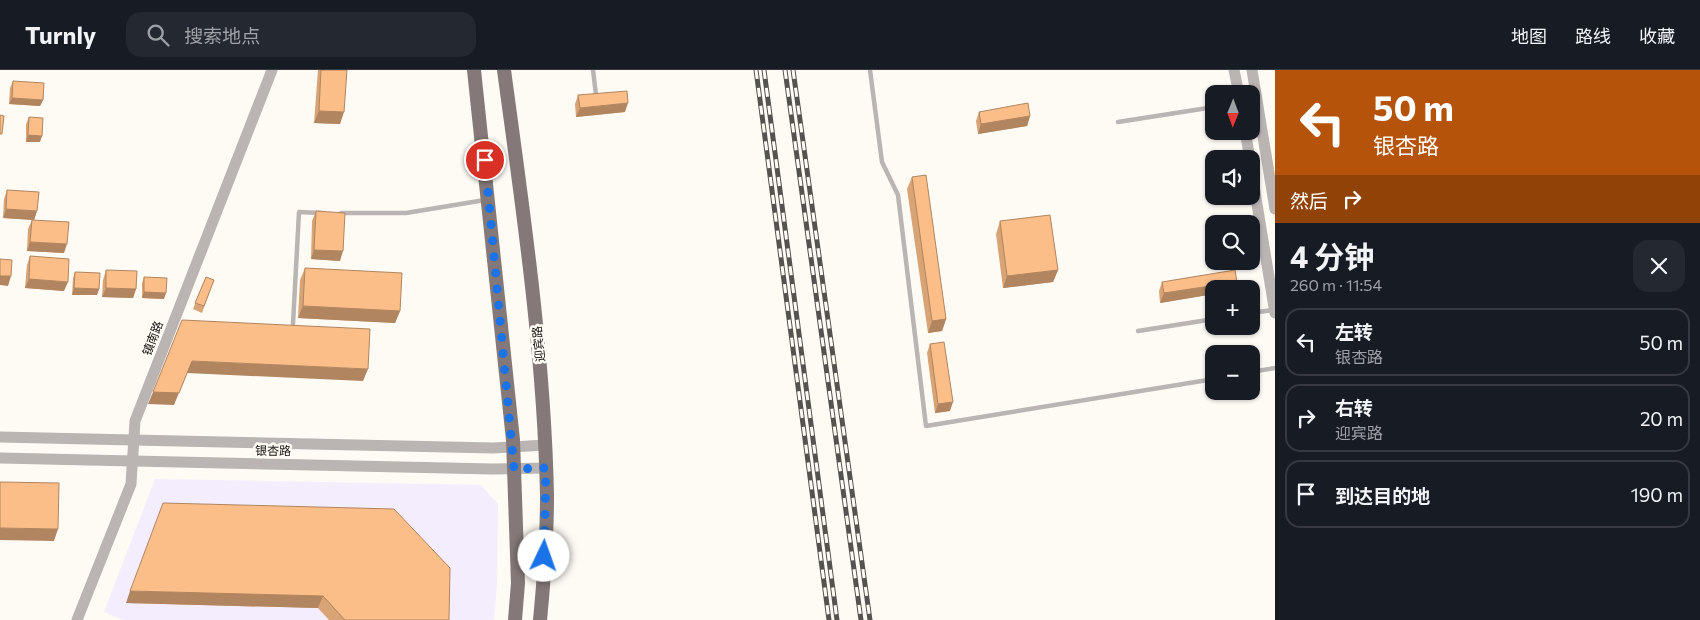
<!DOCTYPE html>
<html lang="zh">
<head>
<meta charset="utf-8">
<style>
  :root { --surface:#171b24; --page:#242831; --text:#f1f3f6; --muted:#9ea1a6; --line:#363941 }
  body { margin:0; font-family:Commissioner,"Noto Sans SC",sans-serif; background:var(--page); color:var(--text); height:100vh; display:flex; flex-direction:column; font-size:19px; white-space:nowrap }
  * { box-sizing:border-box; margin:0 }
  p { font-size:16px; color:var(--muted) }
  .icon { flex:none; width:28px; height:28px; fill:none; stroke:currentColor; stroke-width:2; stroke-linecap:round; stroke-linejoin:round }
  .map { position:relative; flex:1; overflow:hidden }
  .details { display:flex; flex-direction:column; background:var(--surface); width:425px }
  .details>* { flex:none }
  .top-card { background:#b45309; color:#fff; overflow:hidden }
  .needle { width:32px; rotate:181deg }
  .tools { position:absolute; left:1205px; top:15px; display:grid; gap:10px }
  .tools a { display:grid; place-items:center; width:55px; height:55px; border-radius:10px; background:var(--surface); box-shadow:0 1px 4px #0004; font-size:25px }
  .pin { position:absolute; display:grid; place-items:center; width:42px; height:42px; color:#fff; margin:-21px; border:2px solid #fff; border-radius:50%; box-shadow:0 1px 5px #0007 }
  .me { position:absolute; width:55px; margin:-28px; rotate:3deg; stroke-linejoin:round; filter:drop-shadow(0 0 4px #0008) }
  .turn { display:flex; align-items:center; gap:18px; height:105px; padding:0 15px; font-size:22px }
  .turn .icon { width:65px; height:65px; stroke-width:2.5 }
  .turn b { display:block; font-size:35px; line-height:42px }
  .then { display:flex; align-items:center; height:48px; padding:0 15px; background:#0003; gap:10px; font-size:19px }
  .round { display:grid; place-items:center; flex:none; width:52px; height:52px; border-radius:15px; background:var(--page) }
  .overview { display:flex; align-items:center; justify-content:space-between; height:85px; padding:0 15px }
  h1 { font-size:30px; font-weight:700; line-height:38px }
  ul { padding:0; list-style:none }
  li { display:flex; align-items:center; gap:15px; height:68px; margin:0 10px 8px; padding:0 5px; border:2px solid var(--line); border-radius:15px }
  li div { flex:1 }
  li b { display:block; font-size:19px }
  li em { font-style:normal }
  header { display:flex; align-items:center; gap:30px; box-sizing:border-box; height:70px; padding:0 25px; background:var(--surface); border-bottom:1px solid var(--line) }
  header strong { font-size:24px }
  nav { display:flex; gap:28px; margin-inline-start:auto; font-size:18px }
  .search { width:350px; height:45px; background:var(--page); display:flex; align-items:center; gap:12px; box-sizing:border-box; padding:0 18px; border-radius:15px; color:var(--muted); font-size:19px }
  main { display:flex; flex:1; min-height:0 }
  .map>svg:first-child { display:block }
</style>
</head>
<body>
<header>
<strong>Turnly</strong>
<div class="search"><svg class="icon" aria-label="search" viewBox="0 0 24 24"><circle cx="10" cy="10" r="6"/><path d="M15 15l6 6"/></svg>搜索地点</div>
<nav><a>地图</a><a>路线</a><a>收藏</a></nav>
</header>
<main>
<div class="map">
<svg width="1275" height="550" viewBox="0 0 1275 550">
  <rect width="100%" height="100%" fill="#fefaf4"/>
  <polygon fill="#f3edfe" points="155,409 481,415 498,434 497,514 494,550 123,550 104,542"/>
  <g fill="none" stroke-linecap="round" stroke-linejoin="round">
    <g stroke="#bab4b3" stroke-width="4.5">
      <polyline points="593,0 596,25"/>
      <polyline points="870,0 882,92 898,125 926,356 1214,309"/>
      <polyline points="1118,52 1214,37"/>
      <polyline points="341,143 406,143 485,130"/>
      <polyline points="1251,243 1273,240"/>
      <polyline points="293,254 299,142 321,143"/>
      <polyline points="1138,261 1214,249"/>
      <polyline points="1251,302 1275,298"/>
    </g>
    <g stroke="#bab4b3" stroke-width="11">
      <polyline points="1234,0 1239,24"/>
      <polyline points="1252,0 1275,139"/>
      <polyline points="1245,61 1250,89"/>
      <polyline points="1251,98 1275,243"/>
      <polyline points="0,367 493,378 545,375"/>
      <polyline points="0,388 492,399 546,398"/>
      <polyline points="77,550 131,414 135,351 272,0"/>
    </g>
    <g stroke="#847978" stroke-width="14">
      <polyline points="474,0 513,370 518,513 515,550"/>
      <path d="M504,0C523,141 544,282 547,425C547,466 544,509 540,550"/>
    </g>
    <g stroke="#55534f" stroke-width="5">
      <g id="rail">
        <polyline points="756,0 829,550"/>
        <polyline points="764,0 837,550"/>
        <polyline points="785,0 861,550"/>
        <polyline points="793,0 870,550"/>
      </g>
    </g>
    <use href="#rail" stroke="#fefaf4" stroke-width="3" stroke-dasharray="9" stroke-linecap="butt"/>
  </g>
  <g fill="#d8a375">
    <polygon points="318,0 347,0 340,54 314,53"/>
    <polygon points="13,11 43,30 40,36 9,34 10,18"/>
    <polygon points="578,25 625,42 576,47 575,34"/>
    <polygon points="979,42 1030,46 1027,56 978,64 976,51"/>
    <polygon points="29,47 40,72 26,72 26,54"/>
    <polygon points="912,107 946,249 942,261 928,263 907,119"/>
    <polygon points="7,120 37,141 34,150 3,148 4,129"/>
    <polygon points="316,141 340,191 311,189 312,151"/>
    <polygon points="32,150 64,183 27,181 28,159"/>
    <polygon points="1000,151 1058,200 1053,212 1003,218 996,164"/>
    <polygon points="30,186 64,221 25,218 27,195"/>
    <polygon points="305,198 400,241 395,253 298,248 300,210"/>
    <polygon points="106,200 136,219 133,228 102,227 103,210"/>
    <polygon points="75,202 99,219 97,225 72,225 73,208"/>
    <polygon points="144,207 164,229 142,228 142,213"/>
    <polygon points="206,207 214,210 202,243 193,239"/>
    <polygon points="1162,212 1214,219 1214,224 1160,233 1159,221"/>
    <polygon points="930,274 950,341 935,343 927,283"/>
    <polygon points="394,439 449,550 329,550 318,538 126,533"/>
  </g>
  <g fill="#b0855f">
    <polygon points="12,28 43,30 40,36 9,34"/>
    <polygon points="628,33 625,42 576,47 580,38"/>
    <polygon points="319,41 344,42 340,54 314,53"/>
    <polygon points="1030,46 1027,56 978,64 981,54"/>
    <polygon points="28,65 42,66 40,72 26,72"/>
    <polygon points="6,139 37,141 34,150 3,148"/>
    <polygon points="30,172 67,174 64,183 27,181"/>
    <polygon points="314,180 343,181 340,191 311,189"/>
    <polygon points="1058,200 1053,212 1003,218 1007,206"/>
    <polygon points="0,206 11,206 8,216 0,215"/>
    <polygon points="29,209 68,212 64,221 25,218"/>
    <polygon points="1237,212 1234,219 1214,219 1214,224 1160,233 1164,223"/>
    <polygon points="74,218 99,219 97,225 72,225"/>
    <polygon points="106,218 136,219 133,228 102,227"/>
    <polygon points="144,222 166,223 164,229 142,228"/>
    <polygon points="303,236 400,241 395,253 298,248"/>
    <polygon points="946,249 942,261 928,263 932,251"/>
    <polygon points="192,291 368,299 363,311 187,303 174,335 148,334 153,322"/>
    <polygon points="953,332 950,341 935,343 938,334"/>
    <polygon points="0,458 58,459 54,471 0,470"/>
    <polygon points="130,521 323,526 318,538 126,533"/>
  </g>
  <g fill="#fbbe88" stroke="#b0855f">
    <polygon points="321,0 347,0 344,42 319,41"/>
    <polygon points="13,11 44,13 43,30 12,28"/>
    <polygon points="627,21 628,33 580,38 578,25"/>
    <polygon points="1028,33 1030,46 981,54 979,42"/>
    <polygon points="0,45 4,46 2,64 0,64"/>
    <polygon points="29,47 43,48 42,66 28,65"/>
    <polygon points="926,105 946,249 932,251 912,107"/>
    <polygon points="7,120 39,122 37,141 6,139"/>
    <polygon points="316,141 345,143 343,181 314,180"/>
    <polygon points="1050,145 1058,200 1007,206 1000,151"/>
    <polygon points="32,150 69,152 67,174 30,172"/>
    <polygon points="30,186 69,189 68,212 29,209"/>
    <polygon points="0,189 12,190 11,206 0,206"/>
    <polygon points="305,198 402,203 400,241 303,236"/>
    <polygon points="106,200 137,201 136,219 106,218"/>
    <polygon points="1235,200 1237,212 1164,223 1162,212"/>
    <polygon points="75,202 100,203 99,219 74,218"/>
    <polygon points="144,207 167,208 166,223 144,222"/>
    <polygon points="206,207 214,210 204,236 195,233"/>
    <polygon points="182,250 370,259 368,299 192,291 179,323 153,322"/>
    <polygon points="944,272 953,332 938,334 930,274"/>
    <polygon points="0,412 59,413 58,459 0,458"/>
    <polygon points="163,433 394,439 450,498 449,550 345,550 323,526 130,521"/>
  </g>
  <g fill="none" stroke-linecap="round" stroke-linejoin="round">
    <polyline stroke="#1a73e8" stroke-width="9" stroke-dasharray="0 16.2" points="485,90 514,399 546,398 544,486"/>
  </g>
  <g text-anchor="middle" dominant-baseline="central" stroke-width="5" stroke-linejoin="round" paint-order="stroke">
    <g font-size="12" fill="#14120f" stroke="#fefaf4">
      <text transform="translate(152 268) rotate(-69)">镇南路</text>
      <text transform="translate(538 274) rotate(-96)">迎宾路</text>
      <text transform="translate(273 380) rotate(1)">银杏路</text>
    </g>
  </g>
</svg>
<div class="tools">
<a><svg class="needle" viewBox="-14 -14 28 28"><path d="M0-13l5 13h-10z" fill="#e53935"/><path d="M0 13l5-13h-10z" fill="#9ea1a6"/></svg></a>
<a><svg class="icon" aria-label="sound" viewBox="0 0 24 24"><path d="M4 9h4l5-4v14l-5-4H4zM17 9q2 3 0 6"/></svg></a>
<a><svg class="icon" aria-label="search" viewBox="0 0 24 24"><circle cx="10" cy="10" r="6"/><path d="M15 15l6 6"/></svg></a>
<a>+</a>
<a>−</a>
</div>
<div class="pin" style="left:485px;top:90px;background:#d93025"><svg class="icon" aria-label="arrive" viewBox="0 0 24 24"><path d="M6 21V4h12l-3 4 3 4H6"/></svg></div>
<svg class="me" style="left:544px;top:486px" viewBox="-20 -20 40 40"><circle r="19" fill="#fff"/><path d="M0-13L10 11 0 6-10 11z" fill="#1a73e8"/></svg>
</div>
<section class="details">
<div class="top-card">
<div class="turn"><svg class="icon" aria-label="left" viewBox="0 0 24 24"><path d="M17 20v-9H6M10 6l-5 5 5 5"/></svg><div><b>50 m</b>银杏路</div></div>
<div class="then">然后<svg class="icon" aria-label="right" viewBox="0 0 24 24"><path d="M7 20v-9h11M14 6l5 5-5 5"/></svg></div>
</div>
<div class="overview"><div><h1>4 分钟</h1><p>260 m · 11:54</p></div><a class="round"><svg class="icon" aria-label="close" viewBox="0 0 24 24"><path d="M6 6l12 12M18 6L6 18"/></svg></a></div>
<ul>
<li><svg class="icon" aria-label="left" viewBox="0 0 24 24"><path d="M17 20v-9H6M10 6l-5 5 5 5"/></svg><div><b>左转</b><p>银杏路</p></div><em>50 m</em></li>
<li><svg class="icon" aria-label="right" viewBox="0 0 24 24"><path d="M7 20v-9h11M14 6l5 5-5 5"/></svg><div><b>右转</b><p>迎宾路</p></div><em>20 m</em></li>
<li><svg class="icon" aria-label="arrive" viewBox="0 0 24 24"><path d="M6 21V4h12l-3 4 3 4H6"/></svg><div><b>到达目的地</b></div><em>190 m</em></li>
</ul>
</section>
</main>
</body>
</html>
